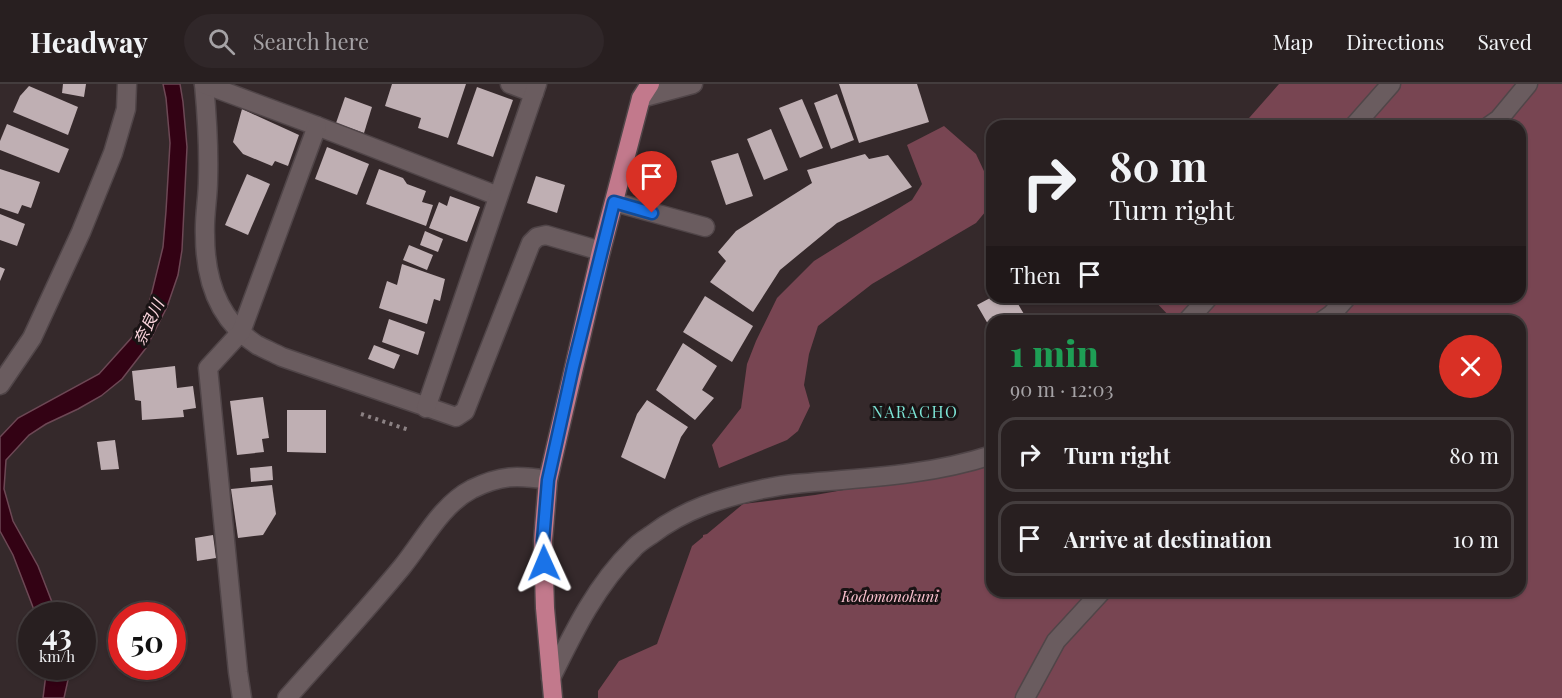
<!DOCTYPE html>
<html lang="en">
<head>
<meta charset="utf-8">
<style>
  :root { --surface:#281f20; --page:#302729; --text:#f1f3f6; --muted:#a5a2a5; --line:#443d3e }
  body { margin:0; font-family:"Playfair Display","Noto Sans JP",serif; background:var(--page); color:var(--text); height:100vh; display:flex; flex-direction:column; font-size:22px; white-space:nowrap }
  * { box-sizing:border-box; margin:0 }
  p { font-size:20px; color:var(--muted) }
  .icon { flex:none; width:33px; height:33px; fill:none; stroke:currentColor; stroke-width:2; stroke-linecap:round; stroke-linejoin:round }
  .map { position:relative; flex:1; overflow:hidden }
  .sheet { position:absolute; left:986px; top:231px; width:540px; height:282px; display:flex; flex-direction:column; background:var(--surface); border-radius:18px; box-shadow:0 2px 4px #0004,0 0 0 2px var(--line) }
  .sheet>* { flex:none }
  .top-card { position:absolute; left:986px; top:36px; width:540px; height:183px; border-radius:18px; box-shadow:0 2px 4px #0004,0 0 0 2px var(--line); background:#281f20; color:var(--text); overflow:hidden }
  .speed { position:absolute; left:18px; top:518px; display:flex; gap:12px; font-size:30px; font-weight:700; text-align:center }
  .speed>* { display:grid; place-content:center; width:78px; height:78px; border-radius:50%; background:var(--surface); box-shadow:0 2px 4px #0004,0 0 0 2px var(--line); line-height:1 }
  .speed small { font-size:15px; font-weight:400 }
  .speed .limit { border:9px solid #d22; background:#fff; color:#111 }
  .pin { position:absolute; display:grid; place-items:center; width:51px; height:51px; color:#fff; margin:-62px -26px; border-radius:50% 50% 50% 0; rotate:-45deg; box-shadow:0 0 6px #0007 }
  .pin .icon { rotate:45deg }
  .me { position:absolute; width:66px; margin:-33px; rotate:359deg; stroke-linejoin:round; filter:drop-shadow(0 0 4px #0008) }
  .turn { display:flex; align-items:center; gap:21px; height:126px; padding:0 24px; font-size:27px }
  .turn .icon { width:78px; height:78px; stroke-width:2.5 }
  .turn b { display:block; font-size:42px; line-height:51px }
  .then { display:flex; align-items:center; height:57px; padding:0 24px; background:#0003; gap:12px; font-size:22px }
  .round { display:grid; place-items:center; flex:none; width:63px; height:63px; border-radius:32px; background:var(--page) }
  .summary { display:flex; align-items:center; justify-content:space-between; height:102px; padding:0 24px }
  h1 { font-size:36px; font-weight:800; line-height:45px; color:#1e9e55 }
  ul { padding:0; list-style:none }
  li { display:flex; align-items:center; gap:18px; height:75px; margin:0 12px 9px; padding:0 12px; border:3px solid var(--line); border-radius:18px }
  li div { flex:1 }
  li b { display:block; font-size:22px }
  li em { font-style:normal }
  header { display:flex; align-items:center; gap:36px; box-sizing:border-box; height:84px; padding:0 30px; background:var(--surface); border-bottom:2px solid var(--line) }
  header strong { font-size:28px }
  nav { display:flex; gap:33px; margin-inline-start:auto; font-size:21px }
  .search { width:420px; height:54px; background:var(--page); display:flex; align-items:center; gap:15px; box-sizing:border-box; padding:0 21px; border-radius:33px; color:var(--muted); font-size:22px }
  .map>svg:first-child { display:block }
</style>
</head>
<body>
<header>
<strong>Headway</strong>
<div class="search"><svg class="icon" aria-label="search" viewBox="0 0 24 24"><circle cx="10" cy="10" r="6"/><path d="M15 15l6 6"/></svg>Search here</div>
<nav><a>Map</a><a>Directions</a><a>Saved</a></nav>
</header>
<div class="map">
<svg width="1562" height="614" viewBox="0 0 1562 614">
  <rect width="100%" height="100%" fill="#35292b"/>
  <g fill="#784552">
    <polygon points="1279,0 1562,0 1562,614 598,614 598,607 619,577 657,560 692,462 703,453 703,451 707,450 743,420 815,411 952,387 991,374 992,507 1520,507 1520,237 1174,237 1151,213 1520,213 1520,42 1242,42"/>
    <polygon points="944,42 976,70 991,102 991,121 976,139 872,200 818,242 809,270 804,301 810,322 798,347 787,356 719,384 712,361 741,324 747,280 756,257 777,214 814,177 912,116 922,100 907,61"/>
  </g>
  <g fill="#330214" stroke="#6d4855" stroke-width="1.5">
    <polygon points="163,0 180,0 183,18 187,63 182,166 178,191 167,223 146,264 122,295 101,312 78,325 46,340 29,351 6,376 4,405 13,437 38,482 57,531 36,531 13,471 0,447 0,353 18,334 99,290 134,251 149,220 163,163 166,127 170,59 166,14"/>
    <polygon points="47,582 67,582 68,596 64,614 43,614"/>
  </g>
  <g fill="#bfafb3">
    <polygon points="63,0 86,0 84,13 62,9"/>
    <polygon points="392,0 466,0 448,54 418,44 421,34 385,22"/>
    <polygon points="839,0 917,0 929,38 859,59"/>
    <polygon points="29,2 78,23 68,51 13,28 20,12"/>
    <polygon points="477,3 513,16 493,73 457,60"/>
    <polygon points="837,10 854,56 831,65 814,19"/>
    <polygon points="345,13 372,23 364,49 336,39"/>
    <polygon points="802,15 823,64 800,74 779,24"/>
    <polygon points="242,25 299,51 288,82 275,77 272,82 243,70 233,58"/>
    <polygon points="7,40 69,65 59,89 0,66 0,57"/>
    <polygon points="771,45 788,86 764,96 747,55"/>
    <polygon points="327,63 369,80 357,111 315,95"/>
    <polygon points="738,69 753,112 726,121 711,77"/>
    <polygon points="865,70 869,75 888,71 912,103 837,139 780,186 753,228 710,198 726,177 718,168 736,147 812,99 807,86"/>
    <polygon points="0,85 40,98 31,124 22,121 18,130 0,124"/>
    <polygon points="379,85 403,94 407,100 426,107 422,118 433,121 426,142 366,120"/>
    <polygon points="247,90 270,100 248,151 225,141"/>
    <polygon points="536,92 565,101 557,129 527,119"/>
    <polygon points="450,112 480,123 467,158 429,144 439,118 447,122"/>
    <polygon points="0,130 25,140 17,162 0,156"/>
    <polygon points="425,147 443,155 438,168 420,161"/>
    <polygon points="409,161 433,171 427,186 403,176"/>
    <polygon points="402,180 445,195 440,217 434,215 427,240 379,224 387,197 397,201"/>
    <polygon points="0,183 5,185 0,197"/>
    <polygon points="705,212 753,242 732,278 683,248"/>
    <polygon points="992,213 1014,213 1028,237 992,237 992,247 977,221"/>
    <polygon points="389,235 425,248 418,271 382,258"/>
    <polygon points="683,259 717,282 702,306 714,314 695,336 656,306"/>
    <polygon points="374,261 400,271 394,285 368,275"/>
    <polygon points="175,282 177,304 193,302 196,324 183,326 184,333 142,336 141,317 135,316 132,287"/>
    <polygon points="263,313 269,354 262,355 264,368 237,371 230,317"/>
    <polygon points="647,316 688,343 681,353 665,395 621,373 637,330"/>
    <polygon points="287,326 326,326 326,369 287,368"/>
    <polygon points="115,356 119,385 101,386 97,358"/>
    <polygon points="272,382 273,396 251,398 250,384"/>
    <polygon points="272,401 276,430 263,451 238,454 231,405"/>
    <polygon points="213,451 216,474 197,477 195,454"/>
  </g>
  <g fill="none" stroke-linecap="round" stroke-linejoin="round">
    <g stroke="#504548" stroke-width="21">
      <g id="minor">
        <path d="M204,0C207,32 209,64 208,96C208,114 204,132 205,151C205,195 218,236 257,261C265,265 274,269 282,273L456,333L465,327L531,159L537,153L546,151L601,167"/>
        <polyline points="204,0 317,42 498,112"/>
        <polyline points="510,0 534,9"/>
        <polyline points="641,14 693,0"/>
        <polyline points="1354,42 1391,0"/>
        <polyline points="1489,42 1499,35 1528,0"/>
        <polyline points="614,118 705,143"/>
        <polyline points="1187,237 1209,213"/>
        <polyline points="1322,237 1332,230 1347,213"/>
        <polyline points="0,301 32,254 81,148 113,69 126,25 127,0"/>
        <polyline points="426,324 537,0"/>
        <path d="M551,594C573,549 596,501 633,465C638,459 645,455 651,451C685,425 721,414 763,405C773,403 784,401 794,400C861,394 928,392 992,371"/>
        <polyline points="242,614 238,588 208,284 241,248 317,42"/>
        <path d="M287,614C325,571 365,528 402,483C424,456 441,421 472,405C501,391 517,391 548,396"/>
        <polyline points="1025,614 1056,557 1102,507"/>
      </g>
    </g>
    <g stroke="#504548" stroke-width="21">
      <polyline id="major" points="553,614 545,524 543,457 548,396 601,167 641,14 650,0"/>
    </g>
    <polyline stroke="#8c8284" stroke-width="4" stroke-dasharray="3 4.5" stroke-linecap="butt" points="361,330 409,346"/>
    <use href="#minor" stroke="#6a5c5f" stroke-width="18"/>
    <use href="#major" stroke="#c2798c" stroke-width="18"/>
  </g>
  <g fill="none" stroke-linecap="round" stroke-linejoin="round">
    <g stroke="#114b97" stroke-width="15">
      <polyline id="route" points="544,479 543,457 548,396 573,283 614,118 652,129"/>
    </g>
    <use href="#route" stroke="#1a73e8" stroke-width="10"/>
  </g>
  <g text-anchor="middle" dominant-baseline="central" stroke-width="6" stroke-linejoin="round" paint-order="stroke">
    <g font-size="15" font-style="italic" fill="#fcc3d0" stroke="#191314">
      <text x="890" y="512">Kodomonokuni</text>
    </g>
    <g font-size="16" font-style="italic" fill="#fbd5dd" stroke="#191314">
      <text transform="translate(148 238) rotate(-64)">奈良川</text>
    </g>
    <g font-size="16" letter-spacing="1.5" fill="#7ce4d5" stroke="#191314">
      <text x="915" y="327">NARACHO</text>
    </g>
  </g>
</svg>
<div class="speed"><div>43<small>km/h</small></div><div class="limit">50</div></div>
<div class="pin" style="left:652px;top:129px;background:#d93025"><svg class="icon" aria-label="arrive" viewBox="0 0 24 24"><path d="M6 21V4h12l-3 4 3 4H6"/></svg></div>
<svg class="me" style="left:544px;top:479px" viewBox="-20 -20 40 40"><path d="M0-17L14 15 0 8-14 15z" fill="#1a73e8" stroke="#fff" stroke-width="4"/></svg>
<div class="top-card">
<div class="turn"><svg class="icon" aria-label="right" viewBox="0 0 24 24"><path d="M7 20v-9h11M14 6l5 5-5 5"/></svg><div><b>80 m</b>Turn right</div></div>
<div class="then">Then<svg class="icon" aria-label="arrive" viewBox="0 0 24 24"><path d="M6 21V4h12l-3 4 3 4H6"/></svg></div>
</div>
<section class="sheet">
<div class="summary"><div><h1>1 min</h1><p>90 m · 12:03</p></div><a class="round" style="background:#d93025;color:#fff"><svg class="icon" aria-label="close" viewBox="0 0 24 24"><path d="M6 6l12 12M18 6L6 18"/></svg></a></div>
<ul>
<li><svg class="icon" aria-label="right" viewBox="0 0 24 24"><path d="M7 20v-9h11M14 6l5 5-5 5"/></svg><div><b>Turn right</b></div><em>80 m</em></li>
<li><svg class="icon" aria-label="arrive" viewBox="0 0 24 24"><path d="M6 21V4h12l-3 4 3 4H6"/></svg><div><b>Arrive at destination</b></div><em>10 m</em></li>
</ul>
</section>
</div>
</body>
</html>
